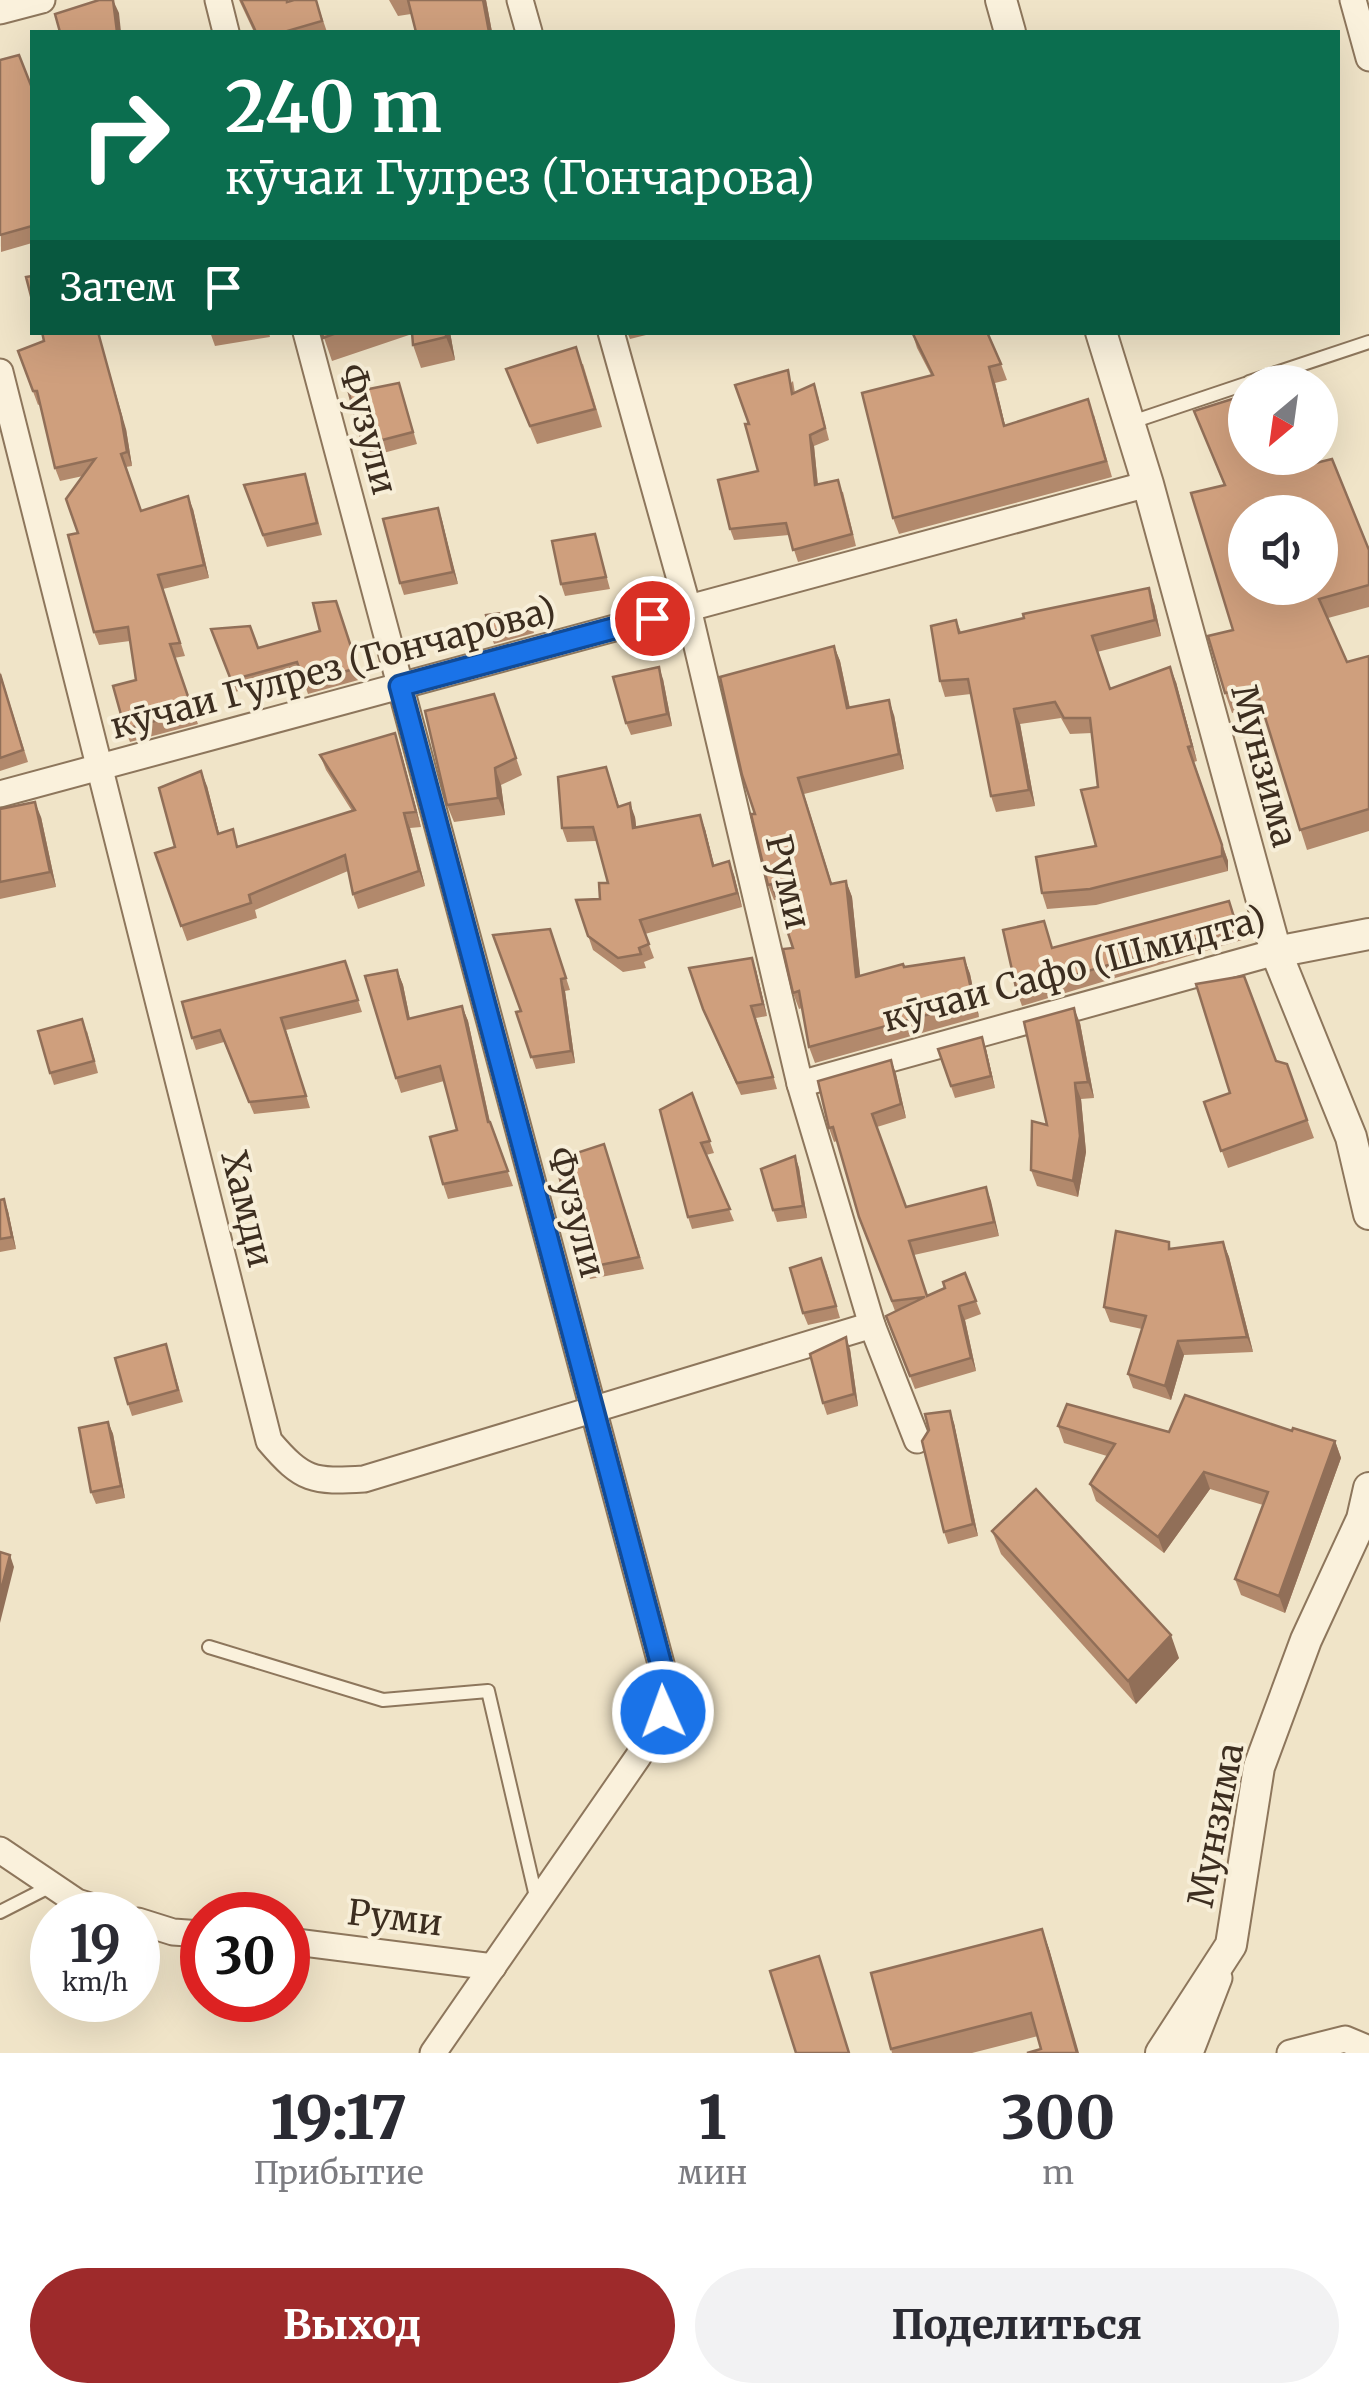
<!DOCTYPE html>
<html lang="ru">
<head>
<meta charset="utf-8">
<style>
  :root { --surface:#fff; --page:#f2f2f3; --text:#2b2b33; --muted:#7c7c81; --accent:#9e2a2b }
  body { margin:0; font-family:Merriweather,serif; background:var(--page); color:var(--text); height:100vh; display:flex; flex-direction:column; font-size:38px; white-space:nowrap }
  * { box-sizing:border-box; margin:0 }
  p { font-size:32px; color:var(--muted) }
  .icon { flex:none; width:55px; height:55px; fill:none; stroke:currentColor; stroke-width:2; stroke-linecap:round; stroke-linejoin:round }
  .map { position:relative; height:2053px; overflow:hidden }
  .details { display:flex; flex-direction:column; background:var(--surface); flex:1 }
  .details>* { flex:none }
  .top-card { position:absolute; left:30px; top:30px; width:1310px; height:305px; border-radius:0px; box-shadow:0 10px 40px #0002; background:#0b6e4f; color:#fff; overflow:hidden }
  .needle { width:65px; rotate:209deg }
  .buttons { position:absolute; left:1228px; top:365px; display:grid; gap:20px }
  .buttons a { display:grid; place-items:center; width:110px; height:110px; border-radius:50%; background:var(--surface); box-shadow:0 10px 40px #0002; font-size:50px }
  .speed { position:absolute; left:30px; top:1892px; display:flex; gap:20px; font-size:50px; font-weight:700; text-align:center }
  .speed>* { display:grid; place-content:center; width:130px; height:130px; border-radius:50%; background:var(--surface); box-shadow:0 10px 40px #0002; line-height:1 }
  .speed small { font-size:25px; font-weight:400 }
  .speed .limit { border:15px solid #d22; background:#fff; color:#111 }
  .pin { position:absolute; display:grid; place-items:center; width:85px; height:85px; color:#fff; margin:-42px; border:5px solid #fff; border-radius:50%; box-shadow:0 2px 10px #0007 }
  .me { position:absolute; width:110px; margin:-55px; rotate:358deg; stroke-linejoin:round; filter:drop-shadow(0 0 8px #0008) }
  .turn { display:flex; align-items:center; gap:35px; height:210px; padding:0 30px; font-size:45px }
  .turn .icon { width:130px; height:130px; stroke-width:2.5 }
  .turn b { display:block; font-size:70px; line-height:85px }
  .then { display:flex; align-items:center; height:95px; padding:0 30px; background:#0003; gap:20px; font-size:38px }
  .eta { display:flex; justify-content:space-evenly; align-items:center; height:170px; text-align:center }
  .eta b { font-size:60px; font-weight:800; line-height:70px }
  .primary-button { display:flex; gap:20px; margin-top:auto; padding:20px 30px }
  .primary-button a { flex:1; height:115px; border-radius:60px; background:var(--accent); color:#fff; font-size:40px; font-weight:800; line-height:115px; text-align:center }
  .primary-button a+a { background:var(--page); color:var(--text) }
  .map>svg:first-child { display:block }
</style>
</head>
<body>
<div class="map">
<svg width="1369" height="2053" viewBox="0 0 1369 2053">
  <rect width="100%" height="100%" fill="#f0e4c8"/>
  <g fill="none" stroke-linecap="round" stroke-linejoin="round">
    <g stroke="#8d765c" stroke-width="16">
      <g id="service">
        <polyline points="1249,382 1369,342"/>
        <polyline points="1129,423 1245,384"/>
        <polyline points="209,1647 383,1700 488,1691 537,1901"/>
        <polyline points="0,1912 51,1886"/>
      </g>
    </g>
    <g stroke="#8d765c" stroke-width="29">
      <g id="minor">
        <polyline points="218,0 226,32"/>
        <polyline points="520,0 529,32"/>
        <polyline points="1353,0 1369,58"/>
        <polyline points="0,11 42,0"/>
        <polyline points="306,332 664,1675 663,1712 638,1757 433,2053"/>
        <polyline points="611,332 688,608 800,1084 872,1325 917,1440"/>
        <path d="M0,372L269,1441C303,1481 313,1482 364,1479L872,1325"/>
        <polyline points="0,794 1148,484"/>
        <polyline points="800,1084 1276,952"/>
        <polyline points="0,1850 77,1902 119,1915"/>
        <polyline points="138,1921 173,1932 202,1934"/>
        <polyline points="288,1941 493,1967"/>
        <polyline points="1190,2053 1219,1978"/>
        <polyline points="1290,2053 1345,2039 1369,2049"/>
      </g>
    </g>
    <g stroke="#8d765c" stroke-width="34">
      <g id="tertiary">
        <polyline points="1001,0 1010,32"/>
        <polyline points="1101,332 1148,484 1276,952 1351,1137 1369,1214"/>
        <polyline points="1276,952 1369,934"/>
        <polyline points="1161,2053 1231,1945 1259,1767 1306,1640 1362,1519 1369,1488"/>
      </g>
    </g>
    <use href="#service" stroke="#faf1dc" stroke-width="12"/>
    <use href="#minor" stroke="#faf1dc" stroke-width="25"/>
    <use href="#tertiary" stroke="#faf1dc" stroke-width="30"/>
  </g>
  <g fill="#b2896c">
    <polygon points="239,0 287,0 288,2 316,0 327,32 254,32"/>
    <polygon points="389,0 486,0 492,32 416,32 411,14 398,16"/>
    <polygon points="0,60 32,88 32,243 1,252"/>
    <polygon points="210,332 269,332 270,337 215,346"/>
    <polygon points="322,332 450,332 455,360 421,368 413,345 412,334 332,361"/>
    <polygon points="627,332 658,332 630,339"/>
    <polygon points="912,332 1001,364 1007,380 995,383 1005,425 1094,415 1112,477 899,534 893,518 931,375 917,348"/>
    <polygon points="44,341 126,429 132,466 126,467 141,511 193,509 209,578 163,589 185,656 174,658 198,724 130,742 125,729 136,680 130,641 99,645 94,632 78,533 83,476 60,481 55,468 40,404 38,405 18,351"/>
    <polygon points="583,364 602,427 537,444 506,369"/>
    <polygon points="793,381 795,393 818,396 829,440 814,446 818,485 843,492 856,546 798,562 789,535 734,540 730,529 758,471 749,424"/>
    <polygon points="403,395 417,444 368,457 363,445"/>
    <polygon points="1194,411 1292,468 1369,550 1369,607 1328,618 1347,662 1369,656 1369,831 1307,850 1261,706 1232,713 1225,693 1233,630 1224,485"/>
    <polygon points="244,485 309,486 322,535 267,547"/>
    <polygon points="438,508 458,584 404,595 400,583"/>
    <polygon points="595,534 610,589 565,596 561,584"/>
    <polygon points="336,601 362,679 308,694 301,674 235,692 211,629 258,648 320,631"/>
    <polygon points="1154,604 1161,636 1097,652 1110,689 1176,682 1197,761 1194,762 1228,861 1228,871 1096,905 1047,909 1042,893 1096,846 1098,787 1092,733 1070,734 1061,718 1020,724 1035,806 996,812 991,796 971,694 945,697 940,681 956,620 961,632"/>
    <polygon points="527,610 534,633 494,644 490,632"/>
    <polygon points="834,646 840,661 850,708 894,715 904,769 804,794 832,884 846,881 852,897 860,976 964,958 970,974 979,1017 815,1063 809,1047 802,1008 799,1009 793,993 793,948 777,900 774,900 768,885 755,814"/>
    <polygon points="0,672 28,762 0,771"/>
    <polygon points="663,679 672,726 631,735 626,723"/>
    <polygon points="494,694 522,775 501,785 505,815 454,822 447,805"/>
    <polygon points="400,748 421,827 410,828 425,886 358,909 353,894 348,871 255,910 257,918 187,941 155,853 175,847 207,786 219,833 239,846 352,811 326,770 320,755"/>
    <polygon points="606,767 619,806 635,817 636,828 705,829 714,866 734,875 742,907 645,934 654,958 644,962 646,968 623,972 593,950 576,900 600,899 608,883 596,841 567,842 562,828"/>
    <polygon points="0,809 41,817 56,887 0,899"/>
    <polygon points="1234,914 1242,940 1022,1006 1017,992 1053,948"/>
    <polygon points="550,929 570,990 565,991 575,1063 536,1069 516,1012 521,1011"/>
    <polygon points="345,961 362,1012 286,1030 310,1108 254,1114 224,1042 196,1050 192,1038"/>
    <polygon points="689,968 756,970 767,1016 756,1018 777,1089 741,1095 708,1021"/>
    <polygon points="397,970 403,985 410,1019 462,1006 468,1021 490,1122 513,1186 448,1199 443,1184 457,1130 444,1081 401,1093 396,1078"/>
    <polygon points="1080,1023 1094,1098 1081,1099 1086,1152 1078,1197 1037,1186 1031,1170 1047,1125"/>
    <polygon points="87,1031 98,1073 54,1085 50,1073"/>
    <polygon points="938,1049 986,1049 995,1088 955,1098"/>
    <polygon points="891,1060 896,1074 906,1118 877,1127 906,1207 986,1187 999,1236 914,1255 927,1296 976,1301 981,1314 965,1320 976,1371 915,1389 886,1316 895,1311 859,1217 837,1141 834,1142 829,1128"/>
    <polygon points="1276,1061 1287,1064 1314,1138 1228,1168 1204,1102 1230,1093"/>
    <polygon points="692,1093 714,1153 706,1155 734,1221 692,1229 688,1217"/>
    <polygon points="604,1144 644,1269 590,1279 586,1268 578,1212 571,1214 566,1202"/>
    <polygon points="795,1156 799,1168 807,1218 777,1222 773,1210"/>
    <polygon points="0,1200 8,1211 16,1249 0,1252"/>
    <polygon points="1223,1242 1229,1257 1253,1352 1184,1355 1171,1400 1133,1388 1128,1374 1142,1329 1110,1322 1104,1307 1172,1249"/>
    <polygon points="826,1270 840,1318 808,1325 803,1313"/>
    <polygon points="166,1344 183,1402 132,1416 128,1404"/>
    <polygon points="850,1349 858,1406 827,1415 823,1403"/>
    <polygon points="108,1422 113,1434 125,1498 96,1504 91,1492"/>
    <polygon points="954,1423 978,1536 948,1544 944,1532 929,1430"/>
    <polygon points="1058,1426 1169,1432 1292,1431 1335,1441 1341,1458 1285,1613 1241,1595 1235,1579 1263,1505 1210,1489 1164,1553 1096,1501 1090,1484 1107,1456 1064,1443"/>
    <polygon points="992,1531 1179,1658 1136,1704 1001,1554"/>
    <polygon points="1042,1929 1050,1952 1041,2049 1038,2036 972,2053 892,2053 871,1973"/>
  </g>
  <g fill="#916f58">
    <polygon points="113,0 119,13 121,32 117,32"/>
    <polygon points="483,0 486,0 492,32 489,32"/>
    <polygon points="98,332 126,429 132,466 127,452"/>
    <polygon points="446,332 450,332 455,360 446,337"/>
    <polygon points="989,367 995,383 1009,442 1004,426"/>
    <polygon points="810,435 814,446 819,497 815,485"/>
    <polygon points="188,496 193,509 209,578 204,565"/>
    <polygon points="438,508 442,520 458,584 453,572"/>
    <polygon points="1149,588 1154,604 1161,636 1155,620"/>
    <polygon points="834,646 840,661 853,724 847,708"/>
    <polygon points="659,667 663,679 672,726 667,714"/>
    <polygon points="1170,667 1176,682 1197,761 1192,746"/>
    <polygon points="889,700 894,715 904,769 899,754"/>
    <polygon points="1014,709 1020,724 1035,806 1029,790"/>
    <polygon points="395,733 400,748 421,827 416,812"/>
    <polygon points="1188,747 1228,861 1228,871 1222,856"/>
    <polygon points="495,768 501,785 505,815 498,798"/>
    <polygon points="201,771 207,786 223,849 218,834"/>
    <polygon points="35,802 41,817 56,887 50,872"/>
    <polygon points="630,803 635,817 638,842 633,828"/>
    <polygon points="404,813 410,828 425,886 419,871"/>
    <polygon points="700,815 705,829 718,880 713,866"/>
    <polygon points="729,861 734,875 742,907 737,893"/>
    <polygon points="846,881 852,897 862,993 856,977"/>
    <polygon points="752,958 756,970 767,1016 763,1004"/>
    <polygon points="964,958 970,974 979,1017 974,1002"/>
    <polygon points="397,970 403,985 413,1034 408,1019"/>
    <polygon points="561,979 565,991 575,1063 571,1051"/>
    <polygon points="462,1006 468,1021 493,1137 488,1122"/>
    <polygon points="1074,1008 1080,1023 1094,1098 1088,1082"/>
    <polygon points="982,1037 986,1049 995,1088 991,1076"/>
    <polygon points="891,1060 896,1074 906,1118 901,1104"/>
    <polygon points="1075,1083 1081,1099 1086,1152 1078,1197 1073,1181"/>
    <polygon points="795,1156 799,1168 807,1218 803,1206"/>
    <polygon points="986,1187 991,1201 999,1236 994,1222"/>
    <polygon points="4,1199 8,1211 16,1249 12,1237"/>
    <polygon points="1223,1242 1229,1257 1253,1352 1247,1337"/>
    <polygon points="959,1306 965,1320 976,1371 971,1358"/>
    <polygon points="846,1337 850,1349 858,1406 854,1394"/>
    <polygon points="1178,1341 1184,1355 1171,1400 1165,1386"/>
    <polygon points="950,1411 954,1423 978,1536 973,1524"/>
    <polygon points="108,1422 113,1434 125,1498 121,1486"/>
    <polygon points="1335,1441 1341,1458 1285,1613 1279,1596"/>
    <polygon points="1204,1472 1210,1489 1164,1553 1158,1537"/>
    <polygon points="10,1555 14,1567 0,1623 0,1594"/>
    <polygon points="1171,1635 1179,1658 1136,1704 1128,1681"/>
    <polygon points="1042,1929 1050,1952 1079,2053 1077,2053"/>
  </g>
  <g fill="#cf9f7d" stroke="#916f58" stroke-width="2.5" fill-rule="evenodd">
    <polygon points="99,0 113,0 117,32 60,32 55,14"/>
    <polygon points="241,0 287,0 287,2 294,0 316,0 322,21 284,32 256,32"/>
    <polygon points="408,0 483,0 489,32 416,32"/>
    <polygon points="19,55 32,88 32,226 0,235 0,60"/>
    <polygon points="32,276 32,300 26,277"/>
    <polygon points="42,332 98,332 121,416 127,452 121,454 141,511 188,496 204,565 158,575 180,643 170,644 193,711 125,729 113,686 136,680 128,627 94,632 68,535 78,533 66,499 95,459 55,468 37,391 33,391 18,351 44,341"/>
    <polygon points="322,332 339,332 323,338"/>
    <polygon points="412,332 446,332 446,337 413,345"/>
    <polygon points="912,332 987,332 1001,364 989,367 1004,426 1088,399 1106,461 893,518 862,393 933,375"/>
    <polygon points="576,347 595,409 530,426 506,369"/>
    <polygon points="788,370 792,394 814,384 825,428 810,435 815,485 838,480 852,534 793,550 786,523 730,529 718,480 758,471 745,424 749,424 735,385"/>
    <polygon points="399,383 413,432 363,445 349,393"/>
    <path d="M1245,395V458H1288L1291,469L1332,459L1369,550V585L1319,599L1347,662L1369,656V809L1300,830L1255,685L1225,693L1208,636L1233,630L1191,493L1225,485L1194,411ZM1245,512H1320V588H1245Z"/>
    <polygon points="305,474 317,523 263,535 244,485"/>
    <polygon points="438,508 453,572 400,583 383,519"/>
    <polygon points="595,534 606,577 561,584 552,541"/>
    <polygon points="1149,588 1155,620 1092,636 1110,689 1170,667 1192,746 1188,747 1222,845 1222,856 1090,889 1042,893 1036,857 1096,846 1081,790 1098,787 1090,718 1064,718 1055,702 1014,709 1029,790 991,796 968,679 940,681 931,626 956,620 959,633 1024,618 1023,614"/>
    <polygon points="336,601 358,668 304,682 297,662 231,680 211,629 250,626 258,648 320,631 313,603"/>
    <polygon points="527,610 530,621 490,632 486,615"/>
    <polygon points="834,646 847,708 889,700 899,754 798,778 831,884 846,881 856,977 903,964 904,967 964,958 974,1002 809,1047 799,991 793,993 783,949 793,948 772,884 768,885 751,814 755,814 742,775 720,677"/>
    <polygon points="659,667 667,714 626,723 613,677"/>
    <polygon points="0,674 23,750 0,758"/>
    <polygon points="494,694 516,758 495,768 498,798 447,805 425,711"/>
    <polygon points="395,733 416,812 404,813 419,871 353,894 345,855 249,895 251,903 181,926 155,853 175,847 159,788 201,771 218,834 233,829 237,847 355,810 320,755"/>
    <polygon points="606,767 618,807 630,803 633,828 700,815 713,866 729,861 737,893 640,920 649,944 639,948 641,954 618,958 588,936 576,900 600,899 599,883 608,883 593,827 562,828 558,777"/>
    <polygon points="35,802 50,872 0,882 0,809"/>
    <polygon points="1229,901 1237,927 1017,992 1003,930 1044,921 1052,948"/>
    <polygon points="550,929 566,978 561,979 571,1051 531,1057 516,1012 521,1011 493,935"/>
    <polygon points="752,958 763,1004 751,1006 773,1077 737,1083 703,1009 689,968"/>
    <polygon points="345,961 358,1000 281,1018 306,1096 249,1102 220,1030 192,1038 182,1002"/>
    <polygon points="397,970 408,1019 462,1006 488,1122 490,1122 508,1171 443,1184 430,1137 457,1130 440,1066 396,1078 365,976"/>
    <polygon points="1244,976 1276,1061 1287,1064 1307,1120 1221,1151 1204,1102 1230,1093 1196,984"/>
    <polygon points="1074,1008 1088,1082 1075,1083 1080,1136 1073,1181 1031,1170 1032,1121 1047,1125 1024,1022"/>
    <polygon points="82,1019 94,1061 50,1073 38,1031"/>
    <polygon points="982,1037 991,1076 951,1086 938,1049"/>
    <polygon points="891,1060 901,1104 872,1114 906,1207 986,1187 994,1222 909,1241 927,1296 945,1288 943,1282 965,1273 976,1301 959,1306 971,1358 910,1376 886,1316 925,1297 892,1301 859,1217 833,1127 829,1128 818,1081"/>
    <polygon points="692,1093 710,1141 701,1143 730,1209 688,1217 660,1110"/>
    <polygon points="604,1144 639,1257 586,1268 577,1199 566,1202 555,1160"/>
    <polygon points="795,1156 803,1206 773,1210 761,1169"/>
    <polygon points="4,1199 12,1237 0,1239 0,1200"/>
    <polygon points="1116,1231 1169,1242 1169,1249 1223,1242 1247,1337 1178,1341 1165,1386 1128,1374 1146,1316 1104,1307"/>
    <polygon points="821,1258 836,1306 803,1313 790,1268"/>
    <polygon points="846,1337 854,1394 823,1403 810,1354"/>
    <polygon points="166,1344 178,1390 128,1404 115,1358"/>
    <polygon points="1185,1395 1292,1431 1293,1428 1335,1441 1279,1596 1235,1579 1268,1492 1204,1472 1158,1537 1090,1484 1115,1444 1058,1426 1067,1404 1169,1432"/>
    <polygon points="950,1411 973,1524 944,1532 922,1441 929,1430 925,1414"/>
    <polygon points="108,1422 121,1486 91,1492 79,1428"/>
    <polygon points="1036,1489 1171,1635 1128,1681 992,1531"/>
    <polygon points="0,1552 10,1555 0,1594"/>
    <polygon points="1042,1929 1077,2053 1027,2053 1041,2049 1031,2013 891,2049 871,1973"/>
    <polygon points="819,1956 849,2053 796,2053 770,1971"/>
  </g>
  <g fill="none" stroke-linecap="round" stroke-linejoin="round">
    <g stroke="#114b97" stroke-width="25">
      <polyline id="route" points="652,618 400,686 664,1675 663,1712"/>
    </g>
    <use href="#route" stroke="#1a73e8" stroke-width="18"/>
  </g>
  <g text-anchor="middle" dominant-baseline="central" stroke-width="8" stroke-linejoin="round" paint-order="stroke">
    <g font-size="35" fill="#3d2e20" stroke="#f7eed8">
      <text transform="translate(368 429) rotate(75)">Фузули</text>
      <text transform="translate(333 668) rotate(-15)">кӯчаи Гулрез (Гончарова)</text>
      <text transform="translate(1264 766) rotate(75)">Мунзима</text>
      <text transform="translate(788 882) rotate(77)">Руми</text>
      <text transform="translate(1074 969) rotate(-15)">кӯчаи Сафо (Шмидта)</text>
      <text transform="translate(247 1209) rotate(76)">Хамди</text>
      <text transform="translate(576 1212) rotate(75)">Фузули</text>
      <text transform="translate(1216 1825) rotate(-79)">Мунзима</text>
      <text transform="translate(395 1918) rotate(7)">Руми</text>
    </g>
  </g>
</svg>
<div class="buttons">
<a><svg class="needle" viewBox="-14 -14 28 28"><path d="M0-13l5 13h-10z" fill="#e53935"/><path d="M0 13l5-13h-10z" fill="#7c7c81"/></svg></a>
<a><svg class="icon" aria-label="sound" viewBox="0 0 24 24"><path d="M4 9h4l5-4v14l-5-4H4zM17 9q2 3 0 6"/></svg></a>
</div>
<div class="speed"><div>19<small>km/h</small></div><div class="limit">30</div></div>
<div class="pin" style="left:652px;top:618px;background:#d93025"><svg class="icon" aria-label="arrive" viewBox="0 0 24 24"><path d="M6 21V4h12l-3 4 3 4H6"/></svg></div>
<svg class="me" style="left:663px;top:1712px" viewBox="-20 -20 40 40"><circle r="17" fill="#1a73e8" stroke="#fff" stroke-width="3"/><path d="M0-11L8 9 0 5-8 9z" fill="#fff"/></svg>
<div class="top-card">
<div class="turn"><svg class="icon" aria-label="right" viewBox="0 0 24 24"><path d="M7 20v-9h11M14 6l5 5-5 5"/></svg><div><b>240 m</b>кӯчаи Гулрез (Гончарова)</div></div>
<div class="then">Затем<svg class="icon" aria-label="arrive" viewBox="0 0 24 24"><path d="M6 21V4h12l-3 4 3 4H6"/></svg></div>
</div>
</div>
<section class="details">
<div class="eta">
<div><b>19:17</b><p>Прибытие</p></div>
<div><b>1</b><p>мин</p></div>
<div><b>300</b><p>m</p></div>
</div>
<div class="primary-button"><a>Выход</a><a>Поделиться</a></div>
</section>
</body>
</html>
